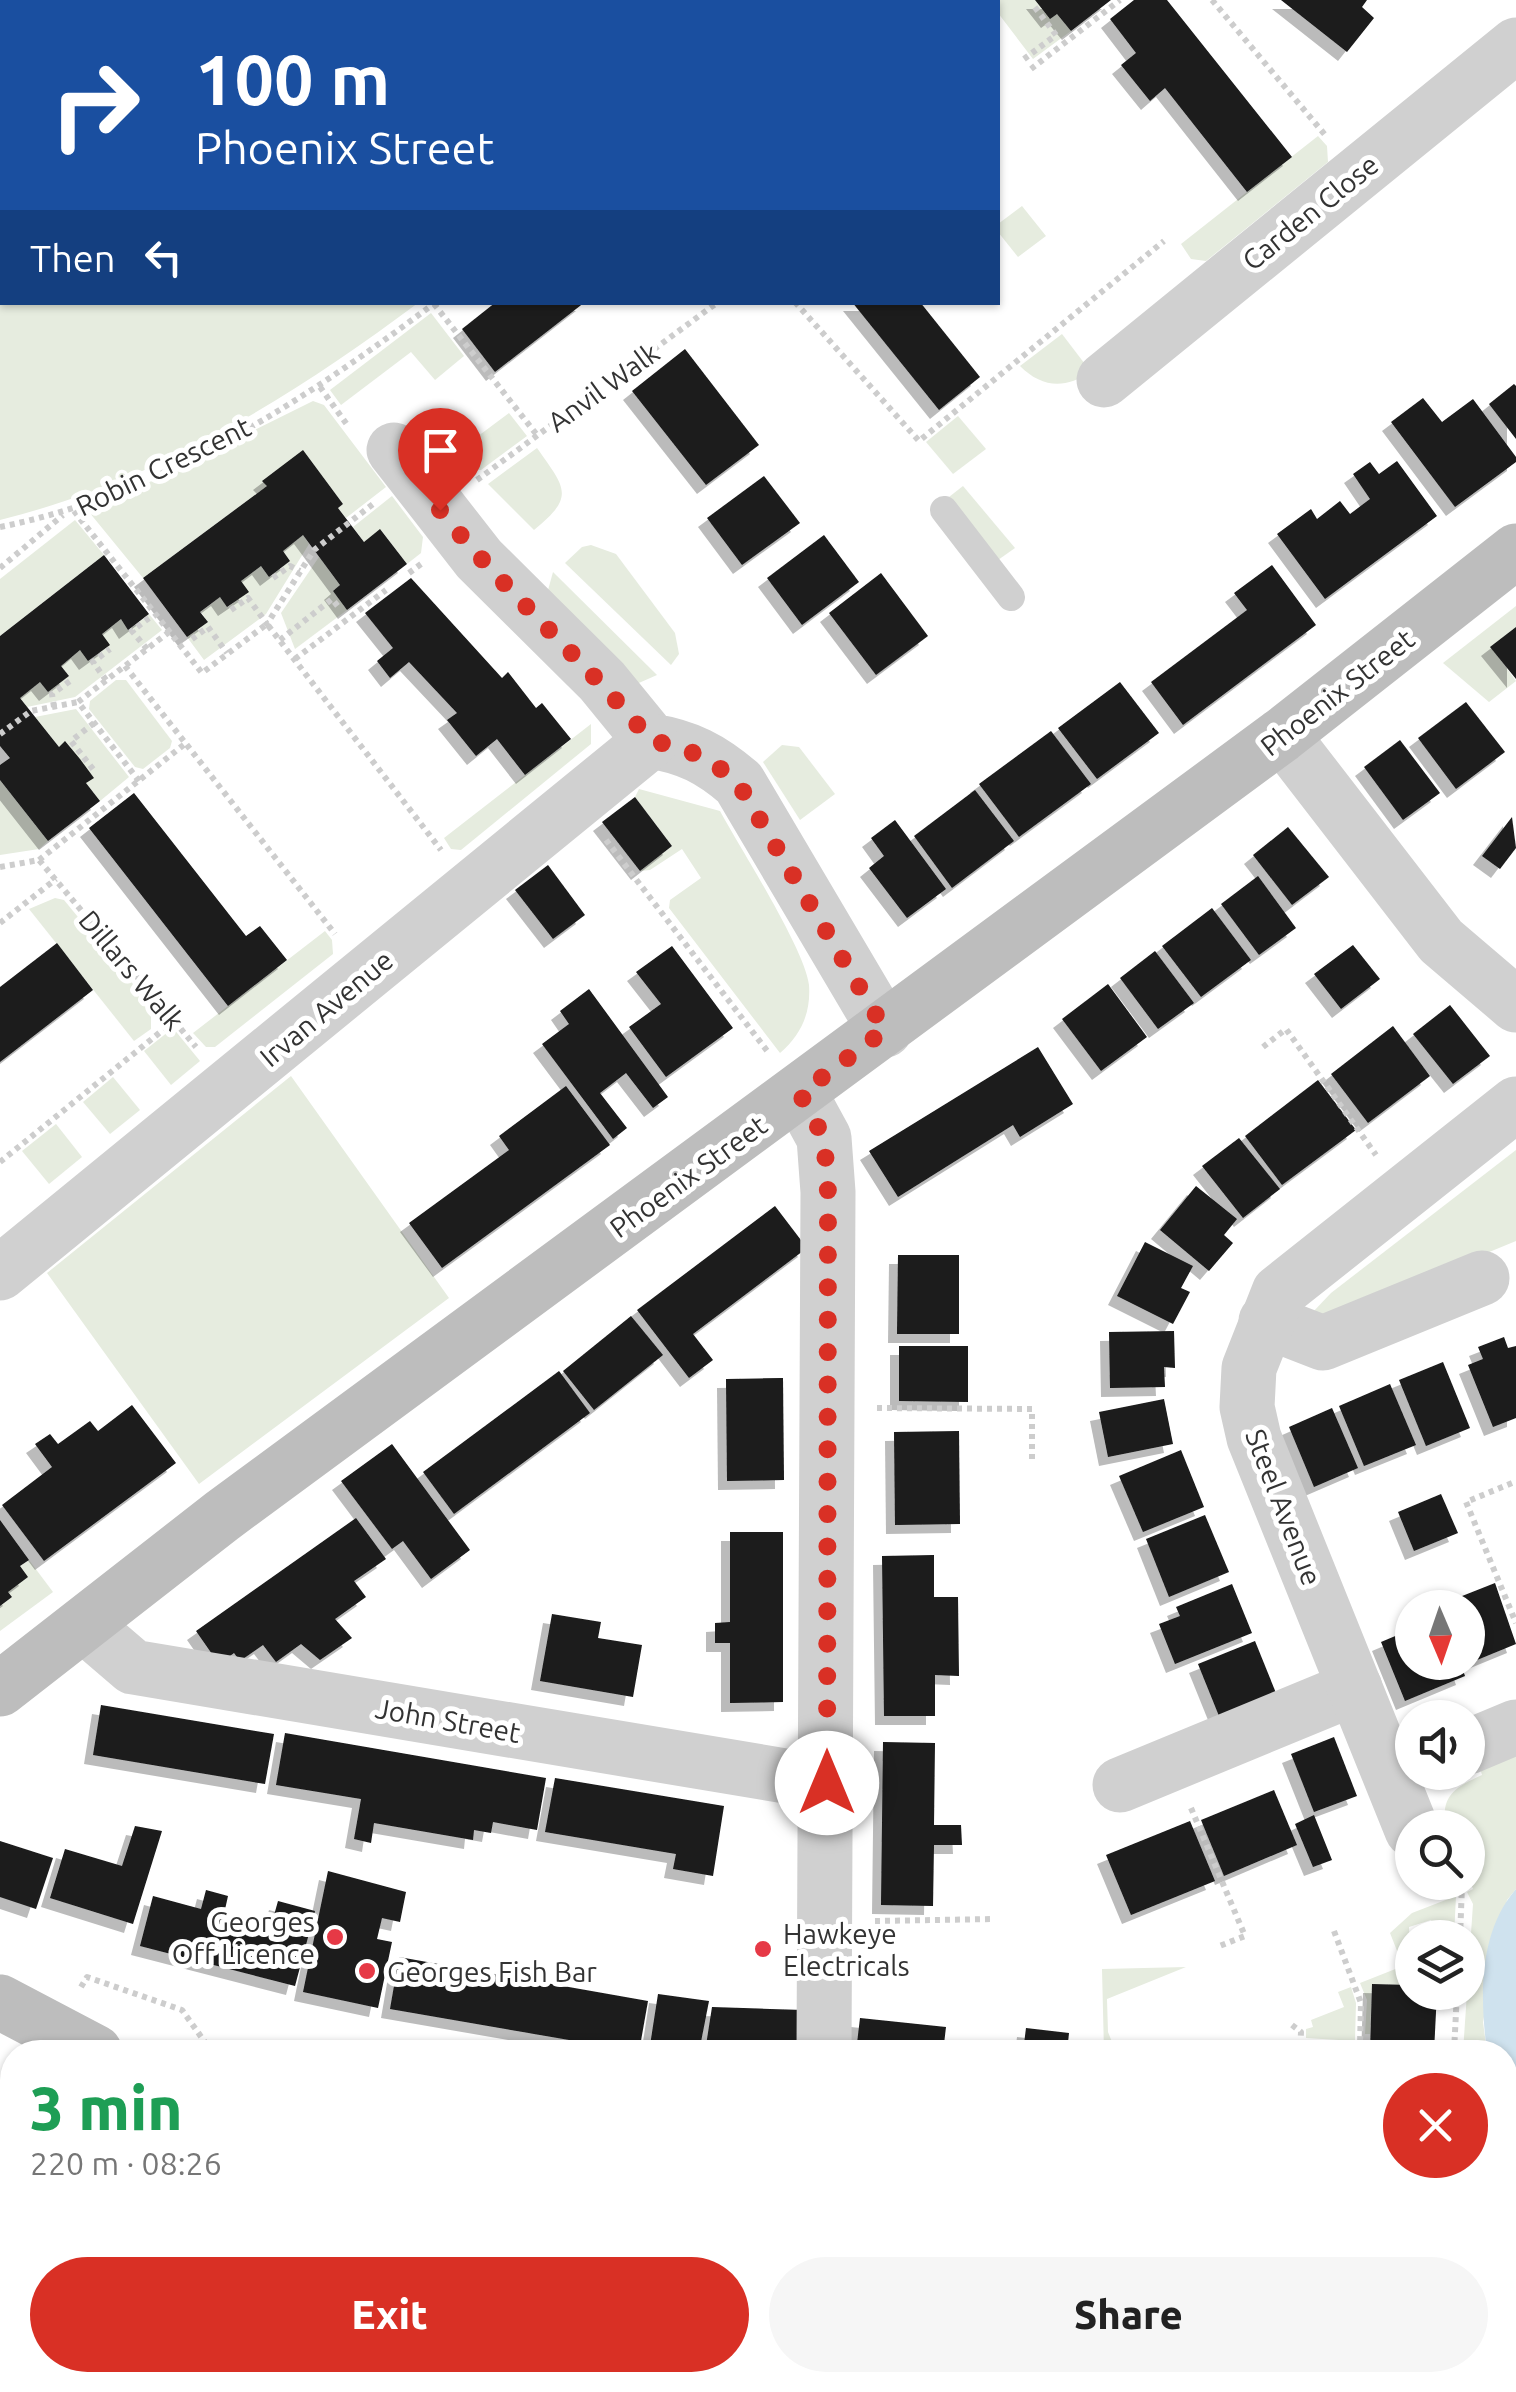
<!DOCTYPE html>
<html lang="en">
<head>
<meta charset="utf-8">
<style>
  :root { --surface:#fff; --page:#f6f6f6; --text:#222; --muted:#767676; --accent:#d93025 }
  body { margin:0; font-family:Ubuntu,sans-serif; background:var(--page); color:var(--text); height:100vh; display:flex; flex-direction:column; font-size:38px; white-space:nowrap }
  * { box-sizing:border-box; margin:0 }
  p { font-size:32px; color:var(--muted) }
  .icon { flex:none; width:55px; height:55px; fill:none; stroke:currentColor; stroke-width:2; stroke-linecap:round; stroke-linejoin:round }
  .map { position:relative; flex:1; overflow:hidden }
  .panel { position:absolute; left:0px; top:2040px; width:1518px; height:352px; display:flex; flex-direction:column; background:var(--surface); border-radius:40px 40px 0 0; box-shadow:0 2px 8px #0004 }
  .panel>* { flex:none }
  .hud { position:absolute; left:0px; top:0px; width:1000px; height:305px; box-shadow:0 2px 8px #0004; background:#1a4fa0; color:#fff; overflow:hidden }
  .needle { width:65px; rotate:178deg }
  .buttons { position:absolute; left:1395px; top:1590px; display:grid; gap:20px }
  .buttons a { display:grid; place-items:center; width:90px; height:90px; border-radius:50%; background:var(--surface); box-shadow:0 2px 8px #0004; font-size:50px }
  .pin { position:absolute; display:grid; place-items:center; width:85px; height:85px; color:#fff; margin:-102px -42px; border-radius:50% 50% 50% 0; rotate:-45deg; box-shadow:0 0 10px #0007 }
  .pin .icon { rotate:45deg }
  .me { position:absolute; width:110px; margin:-55px; rotate:0deg; stroke-linejoin:round; filter:drop-shadow(0 0 8px #0008) }
  .turn { display:flex; align-items:center; gap:35px; height:210px; padding:0 30px; font-size:45px }
  .turn .icon { width:130px; height:130px; stroke-width:2.5 }
  .turn b { display:block; font-size:70px; line-height:85px }
  .then { display:flex; align-items:center; height:95px; padding:0 30px; background:#0003; gap:20px; font-size:38px }
  .round { display:grid; place-items:center; flex:none; width:105px; height:105px; border-radius:52px; background:var(--page) }
  .head { display:flex; align-items:center; justify-content:space-between; height:170px; padding:0 30px }
  h1 { font-size:60px; font-weight:800; line-height:75px; color:#1e9e55 }
  .primary-button { display:flex; gap:20px; margin-top:auto; padding:20px 30px }
  .primary-button a { flex:1; height:115px; border-radius:60px; background:var(--accent); color:#fff; font-size:40px; font-weight:800; line-height:115px; text-align:center }
  .primary-button a+a { background:var(--page); color:var(--text) }
  .map>svg:first-child { display:block }
</style>
</head>
<body>
<div class="map">
<svg width="1516" height="2392" viewBox="0 0 1516 2392">
  <defs>
    <filter id="shadow"><feDropShadow dx="-9" dy="9" stdDeviation="0" flood-color="#0004"/></filter>
  </defs>
  <rect width="100%" height="100%" fill="#fff"/>
  <g fill="#e6ecdf">
    <path d="M0,0H747L2,2V302L418,303C289,399 157,481 0,520Z"/>
    <polygon points="995,0 1035,0 1049,18 1057,14 1071,31 1033,59 998,13"/>
    <polygon points="1318,136 1327,146 1328,162 1206,261 1191,259 1181,244"/>
    <polygon points="1022,206 1046,236 1018,257 998,232 998,224"/>
    <polygon points="431,313 464,356 435,380 411,352 341,405 330,390"/>
    <path d="M1062,334L1091,372C1065,389 1042,388 1020,366Z"/>
    <polygon points="313,401 324,405 386,487 346,518 338,508 343,504 303,451 263,480 267,486 143,578 89,512"/>
    <polygon points="509,413 527,436 481,470 469,470 454,454"/>
    <polygon points="958,416 986,449 953,474 926,442"/>
    <path d="M537,448C565,488 576,496 534,530L488,484Z"/>
    <polygon points="963,486 1015,548 998,560 949,497"/>
    <polygon points="392,496 423,537 421,553 407,564 381,530 364,542 353,527"/>
    <polygon points="75,520 104,555 0,636 0,579"/>
    <polygon points="303,535 309,544 266,614 204,660 187,637 208,622 201,612 220,597 228,607 248,592 241,581 261,566 269,577 290,561 283,551"/>
    <polygon points="591,545 616,554 675,633 679,654 671,665 565,563 582,547"/>
    <polygon points="319,557 340,585 333,591 347,610 295,649 281,613"/>
    <polygon points="553,572 657,675 632,686 545,601"/>
    <polygon points="1516,606 1516,627 1491,647 1516,681 1489,702 1443,663"/>
    <polygon points="149,614 162,630 75,697 27,707 20,698 40,682 48,692 69,676 61,666 80,650 89,661 109,645 102,634 121,619 129,630"/>
    <polygon points="116,680 126,680 172,741 170,748 143,769 135,767 89,709 90,701"/>
    <polygon points="76,709 129,777 100,801 86,783 93,777 66,742 59,747 35,717"/>
    <polygon points="591,724 591,744 461,850 451,849 444,838"/>
    <polygon points="782,745 799,747 835,794 800,820 763,762"/>
    <polygon points="0,780 48,841 39,849 0,855"/>
    <path d="M639,789L720,811C740,848 805,949 809,985C811,1013 801,1035 780,1053L669,908L670,900L701,878L682,849L650,870L640,871L672,846L635,797Z"/>
    <polygon points="55,898 64,900 151,1006 151,1029 134,1041 29,909"/>
    <polygon points="325,931 332,940 333,954 215,1047 206,1047 193,1033"/>
    <polygon points="173,1028 200,1061 171,1085 144,1051"/>
    <polygon points="291,1076 449,1298 199,1484 47,1273"/>
    <polygon points="113,1077 140,1110 110,1134 83,1102"/>
    <polygon points="56,1124 82,1157 49,1184 22,1151"/>
    <polygon points="1516,1150 1516,1241 1324,1320 1312,1313 1331,1293"/>
    <polygon points="29,1560 53,1592 0,1631 0,1606 12,1597 8,1592 20,1566"/>
    <path d="M1516,1749V1889L1507,1900L1483,2022L1487,2052H1463L1473,1904L1467,1892L1473,1889L1468,1876V1828L1446,1827C1440,1795 1456,1787 1482,1775L1479,1764Z"/>
    <polygon points="1456,1896 1454,1937 1437,1937 1431,1920 1409,1927 1412,1985 1372,1984 1370,2034 1365,2034 1367,2000 1360,1983 1403,1966 1390,1933 1412,1913"/>
    <polygon points="1186,1967 1107,1999 1108,2032 1116,2052 1104,2052 1102,1969"/>
    <polygon points="1351,1987 1356,2003 1355,2041 1306,2038 1306,2029 1313,2027 1311,2020 1344,2007 1338,1992"/>
    <polygon points="1505,2378 1507,2392 1254,2392 1255,2380"/>
    <polygon points="387,2380 470,2380 473,2392 385,2392"/>
  </g>
  <path fill="#cfe2ee" d="M1516,1889V2392H1507L1505,2140L1512,2129L1505,2110V2052H1487C1480,1998 1478,1933 1516,1889Z"/>
  <g fill="#1a1a1a" filter="url(#shadow)">
    <polygon points="1035,0 1111,0 1071,31 1057,14 1050,19"/>
    <polygon points="1134,0 1167,0 1292,157 1247,192 1165,88 1150,101 1121,65 1136,53 1110,19"/>
    <polygon points="1281,0 1367,0 1362,7 1374,18 1347,52"/>
    <polygon points="496,302 585,302 495,372 462,329"/>
    <polygon points="852,302 920,302 980,377 939,410"/>
    <polygon points="685,349 759,445 706,485 632,391"/>
    <polygon points="1514,384 1516,386 1516,439 1489,404"/>
    <polygon points="1423,398 1442,422 1473,399 1516,457 1516,462 1455,507 1391,422"/>
    <polygon points="303,450 343,504 338,508 364,542 380,529 407,564 347,610 333,591 340,585 303,535 283,551 290,561 269,577 261,566 241,581 249,592 227,607 220,597 200,612 208,622 187,637 143,578 267,486 262,481"/>
    <polygon points="1397,461 1437,516 1325,599 1277,534 1311,509 1317,519 1340,501 1350,514 1370,499 1353,474 1370,462 1379,474"/>
    <polygon points="764,476 800,523 742,565 707,518"/>
    <polygon points="824,535 859,582 802,625 767,578"/>
    <polygon points="104,555 149,614 128,630 121,619 102,634 110,645 88,661 80,650 61,666 69,676 48,692 40,682 20,698 59,747 65,741 80,759 94,778 86,783 100,801 48,841 0,780 0,765 10,758 0,746 0,636"/>
    <polygon points="1272,565 1316,625 1183,725 1151,682 1247,610 1234,593"/>
    <polygon points="881,573 928,636 876,675 829,613"/>
    <polygon points="411,578 502,678 508,672 536,708 542,703 571,739 525,775 497,739 476,756 447,720 457,713 409,662 390,678 377,661 393,648 365,613"/>
    <polygon points="1516,627 1516,679 1490,647"/>
    <polygon points="1120,682 1159,733 1097,779 1058,728"/>
    <polygon points="1466,702 1505,752 1456,789 1418,738"/>
    <polygon points="1051,731 1091,784 1019,837 979,784"/>
    <polygon points="1400,740 1440,793 1403,820 1364,767"/>
    <polygon points="975,790 1014,841 952,888 914,836"/>
    <polygon points="134,793 246,936 260,926 287,960 228,1006 89,828"/>
    <polygon points="635,797 672,846 640,871 602,822"/>
    <polygon points="1512,817 1516,848 1500,869 1482,856"/>
    <polygon points="895,820 946,889 907,918 869,868 884,856 871,838"/>
    <polygon points="1288,827 1329,877 1292,905 1253,855"/>
    <polygon points="548,865 585,915 553,939 515,890"/>
    <polygon points="1258,876 1296,928 1259,955 1221,904"/>
    <polygon points="1212,908 1251,960 1201,997 1162,946"/>
    <polygon points="57,943 93,990 0,1062 0,987"/>
    <polygon points="1353,945 1380,979 1341,1009 1314,974"/>
    <polygon points="672,946 733,1028 666,1077 629,1027 661,1004 636,972"/>
    <polygon points="1155,951 1194,1003 1158,1029 1120,978"/>
    <polygon points="1108,984 1147,1037 1101,1071 1062,1019"/>
    <polygon points="589,989 668,1097 653,1108 626,1073 600,1093 627,1128 613,1139 542,1044 569,1024 560,1011"/>
    <polygon points="1450,1005 1490,1056 1453,1084 1413,1034"/>
    <polygon points="1393,1026 1430,1076 1368,1123 1331,1074"/>
    <polygon points="1038,1047 1073,1104 1020,1137 1013,1125 898,1197 869,1151"/>
    <polygon points="1318,1080 1356,1130 1282,1185 1245,1136"/>
    <polygon points="566,1086 610,1145 442,1268 409,1223 509,1150 499,1136"/>
    <polygon points="1239,1138 1280,1189 1243,1218 1202,1166"/>
    <polygon points="1196,1186 1237,1219 1224,1235 1233,1243 1209,1271 1160,1230"/>
    <polygon points="775,1206 807,1248 693,1334 713,1360 689,1378 637,1310"/>
    <polygon points="1145,1242 1193,1266 1181,1288 1190,1292 1173,1324 1117,1296"/>
    <polygon points="898,1255 959,1255 959,1334 897,1334"/>
    <polygon points="631,1316 663,1355 594,1410 563,1371"/>
    <polygon points="1174,1331 1175,1368 1164,1367 1165,1387 1110,1388 1109,1332"/>
    <polygon points="1504,1337 1508,1348 1516,1346 1516,1418 1493,1427 1468,1365 1483,1359 1478,1347"/>
    <polygon points="899,1346 968,1346 968,1402 899,1401"/>
    <polygon points="1443,1362 1470,1428 1426,1446 1399,1380"/>
    <polygon points="559,1371 590,1413 454,1514 423,1472"/>
    <polygon points="783,1378 784,1480 727,1481 726,1379"/>
    <polygon points="1390,1384 1416,1445 1364,1466 1339,1406"/>
    <polygon points="1164,1399 1173,1444 1108,1457 1099,1412"/>
    <polygon points="132,1405 176,1463 44,1561 2,1505 52,1467 35,1444 50,1434 58,1444 90,1421 98,1431"/>
    <polygon points="1332,1408 1358,1468 1314,1487 1289,1427"/>
    <polygon points="959,1431 960,1524 895,1525 894,1432"/>
    <polygon points="392,1444 470,1550 431,1579 403,1541 392,1549 341,1481"/>
    <polygon points="1181,1450 1204,1507 1143,1532 1119,1476"/>
    <polygon points="1441,1494 1458,1533 1414,1551 1398,1512"/>
    <polygon points="1205,1515 1229,1572 1169,1597 1146,1539"/>
    <polygon points="356,1518 386,1559 354,1581 366,1597 335,1619 352,1638 320,1660 301,1644 276,1662 263,1645 240,1661 234,1653 219,1664 196,1631"/>
    <polygon points="0,1520 29,1560 20,1566 28,1577 8,1592 12,1597 0,1606"/>
    <polygon points="730,1532 783,1532 783,1702 730,1703 730,1643 715,1643 715,1623 730,1622"/>
    <polygon points="934,1555 934,1597 958,1597 959,1676 935,1675 935,1716 884,1716 882,1556"/>
    <polygon points="1495,1583 1516,1644 1477,1660 1468,1637 1468,1608 1455,1608 1452,1600"/>
    <polygon points="1232,1584 1252,1633 1175,1664 1159,1624 1180,1616 1176,1607"/>
    <polygon points="552,1614 601,1622 598,1638 642,1645 633,1697 540,1681"/>
    <polygon points="1412,1629 1412,1662 1460,1662 1465,1676 1405,1701 1381,1642"/>
    <polygon points="1255,1641 1276,1693 1219,1716 1198,1664"/>
    <polygon points="101,1705 274,1734 265,1784 93,1755"/>
    <polygon points="285,1733 546,1778 537,1830 493,1822 491,1833 474,1830 473,1840 374,1823 371,1843 354,1839 361,1799 276,1785"/>
    <polygon points="1334,1737 1357,1796 1314,1812 1291,1754"/>
    <polygon points="883,1742 935,1743 934,1825 961,1825 962,1845 934,1845 933,1906 881,1905"/>
    <polygon points="555,1778 724,1806 713,1876 673,1869 676,1854 545,1832"/>
    <polygon points="1274,1790 1297,1845 1224,1876 1201,1820"/>
    <polygon points="1314,1815 1332,1860 1313,1867 1295,1824"/>
    <polygon points="1190,1821 1215,1881 1131,1915 1106,1855"/>
    <polygon points="135,1826 162,1831 133,1924 50,1898 65,1849 122,1866"/>
    <polygon points="0,1841 53,1858 36,1909 0,1897"/>
    <polygon points="328,1871 406,1892 400,1922 382,1918 377,1939 392,1942 378,2008 303,1992"/>
    <polygon points="206,1890 228,1896 224,1914 271,1926 278,1901 315,1911 295,1986 140,1946 153,1896 201,1909"/>
    <polygon points="399,1957 648,2001 639,2052 390,2009"/>
    <polygon points="1372,1984 1412,1985 1412,1992 1437,1992 1434,2052 1370,2052"/>
    <polygon points="658,1994 709,2001 699,2052 649,2052"/>
    <polygon points="712,2007 804,2010 802,2052 705,2052"/>
    <polygon points="860,2018 946,2027 944,2044 1004,2052 856,2052"/>
    <polygon points="1026,2028 1069,2033 1067,2052 1023,2052"/>
    <polygon points="12,2231 12,2303 0,2289 0,2242"/>
    <polygon points="80,2380 239,2380 225,2392 90,2392"/>
    <polygon points="470,2380 804,2380 807,2392 473,2392"/>
    <polygon points="955,2380 1255,2380 1254,2392 954,2392"/>
  </g>
  <g fill="none" stroke-linecap="round" stroke-linejoin="round">
    <g stroke="#cdcdcd" stroke-width="6" stroke-dasharray="5 5" stroke-linecap="butt">
      <polyline points="839,0 841,2"/>
      <polyline points="947,0 949,2"/>
      <polyline points="1212,0 1326,136"/>
      <polyline points="757,2 759,0"/>
      <polyline points="922,2 925,0"/>
      <polyline points="988,2 993,0"/>
      <polyline points="1024,59 1056,35 1034,6"/>
      <polyline points="1031,69 1120,0"/>
      <polyline points="795,302 919,441 1164,241"/>
      <polyline points="434,304 537,435"/>
      <polyline points="320,387 348,426"/>
      <polyline points="477,480 718,302"/>
      <polyline points="74,511 202,673 267,624 441,850"/>
      <path d="M0,527C161,495 307,399 436,302"/>
      <polyline points="0,568 63,515"/>
      <polyline points="409,573 421,564"/>
      <polyline points="273,578 290,566 300,571"/>
      <polyline points="231,610 248,598 267,624 314,550 373,504"/>
      <polyline points="192,639 208,627 227,653"/>
      <polyline points="280,640 332,599 340,609"/>
      <polyline points="147,649 132,631 149,618"/>
      <polyline points="295,659 386,590"/>
      <polyline points="125,666 335,934"/>
      <polyline points="106,680 93,662 110,649"/>
      <polyline points="54,707 52,694 70,681"/>
      <polyline points="94,723 71,741 96,773"/>
      <polyline points="0,734 31,711 78,702"/>
      <polyline points="139,781 78,702 169,632"/>
      <polyline points="606,840 768,1052"/>
      <polyline points="39,860 186,743"/>
      <polyline points="0,867 39,860 196,1047"/>
      <polyline points="0,923 56,879"/>
      <polyline points="1263,1047 1286,1029 1376,1155"/>
      <polyline points="0,1162 174,1021"/>
      <polyline points="877,1408 1032,1409 1032,1462"/>
      <polyline points="1512,1483 1466,1502 1516,1623"/>
      <polyline points="1191,1808 1245,1936 1217,1947"/>
      <polyline points="875,1921 994,1919"/>
      <polyline points="1334,1931 1361,2003 1360,2046 1370,2047"/>
      <polyline points="1460,1938 1462,1885"/>
      <polyline points="81,1987 87,1977 182,2010 212,2052"/>
      <polyline points="1292,2025 1301,2032 1300,2052"/>
      <polyline points="1300,2043 1360,2046"/>
      <polyline points="1454,2052 1457,1992"/>
      <polyline points="810,2380 813,2392"/>
    </g>
    <g stroke="#d0d0d0" stroke-width="28">
      <polyline points="944,510 1011,597"/>
      <polyline points="0,2175 12,2172"/>
      <polyline points="0,2206 12,2195"/>
      <polyline points="0,2326 12,2341"/>
      <polyline points="27,2380 33,2392"/>
      <polyline points="60,2380 72,2384 77,2380"/>
      <polyline points="241,2380 243,2392"/>
      <polyline points="894,2380 894,2392"/>
    </g>
    <g stroke="#d0d0d0" stroke-width="55">
      <polyline points="1104,380 1516,45"/>
      <path d="M394,450L479,559L602,681L651,741C688,747 711,759 739,783L885,1030"/>
      <polyline points="1282,735 1441,941 1516,1005"/>
      <polyline points="800,1094 824,1138 828,1192 824,2052"/>
      <polyline points="0,1273 651,741"/>
      <polyline points="1266,1321 1323,1343 1482,1278"/>
      <polyline points="84,1625 133,1667 827,1783"/>
      <polyline points="1468,1747 1516,1727"/>
      <polyline points="1120,1785 1355,1688"/>
      <polyline points="1412,1830 1254,1438 1247,1407 1249,1368 1279,1292 1516,1104"/>
    </g>
    <g stroke="#d0d0d0" stroke-width="55">
      <polyline points="1505,2202 1516,2201"/>
      <polyline points="1505,2248 1516,2248"/>
    </g>
    <g stroke="#bdbdbd" stroke-width="55">
      <polyline points="0,1689 222,1516 1282,735 1516,551"/>
      <polyline points="0,2002 95,2052"/>
      <polyline points="301,2380 304,2392"/>
      <polyline points="352,2380 354,2392"/>
    </g>
  </g>
  <g fill="none" stroke-linecap="round" stroke-linejoin="round">
    <path stroke="#d93025" stroke-width="18" stroke-dasharray="0 32.4" d="M440,510C505,592 585,660 651,741C687,747 711,759 738,783L885,1030L800,1094L824,1138L828,1192L827,1783"/>
  </g>
  <g fill="#e63946" stroke="#fff" stroke-width="4">
    <circle cx="335" cy="1937" r="10"/>
    <circle cx="763" cy="1949" r="10"/>
    <circle cx="367" cy="1971" r="10"/>
  </g>
  <g text-anchor="middle" dominant-baseline="central" stroke-width="10" stroke-linejoin="round" paint-order="stroke">
    <g font-size="28" fill="#333" stroke="#fff">
      <text transform="translate(1310 212) rotate(-39)">Carden Close</text>
      <text transform="translate(603 387) rotate(-36)">Anvil Walk</text>
      <text transform="translate(163 466) rotate(-26)">Robin Crescent</text>
      <text transform="translate(1337 692) rotate(-38)">Phoenix Street</text>
      <text transform="translate(132 970) rotate(50)">Dillars Walk</text>
      <text transform="translate(326 1008) rotate(-40)">Irvan Avenue</text>
      <text transform="translate(688 1176) rotate(-36)">Phoenix Street</text>
      <text transform="translate(1284 1507) rotate(69)">Steel Avenue</text>
      <text transform="translate(448 1720) rotate(10)">John Street</text>
    </g>
    <g font-size="28" fill="#333" stroke="#fff" text-anchor="start">
      <text x="315" y="1921" text-anchor="end">Georges<tspan x="315" dy="32">Off Licence</tspan></text>
      <text x="783" y="1933">Hawkeye<tspan x="783" dy="32">Electricals</tspan></text>
      <text x="387" y="1971">Georges Fish Bar</text>
    </g>
  </g>
</svg>
<div class="buttons">
<a><svg class="needle" viewBox="-14 -14 28 28"><path d="M0-13l5 13h-10z" fill="#e53935"/><path d="M0 13l5-13h-10z" fill="#767676"/></svg></a>
<a><svg class="icon" aria-label="sound" viewBox="0 0 24 24"><path d="M4 9h4l5-4v14l-5-4H4zM17 9q2 3 0 6"/></svg></a>
<a><svg class="icon" aria-label="search" viewBox="0 0 24 24"><circle cx="10" cy="10" r="6"/><path d="M15 15l6 6"/></svg></a>
<a><svg class="icon" aria-label="layers" viewBox="0 0 24 24"><path d="M12 4l9 5-9 5-9-5zM3 14l9 5 9-5"/></svg></a>
</div>
<div class="pin" style="left:440px;top:510px;background:#d93025"><svg class="icon" aria-label="arrive" viewBox="0 0 24 24"><path d="M6 21V4h12l-3 4 3 4H6"/></svg></div>
<svg class="me" style="left:827px;top:1783px" viewBox="-20 -20 40 40"><circle r="19" fill="#fff"/><path d="M0-13L10 11 0 6-10 11z" fill="#d93025"/></svg>
<div class="hud">
<div class="turn"><svg class="icon" aria-label="right" viewBox="0 0 24 24"><path d="M7 20v-9h11M14 6l5 5-5 5"/></svg><div><b>100 m</b>Phoenix Street</div></div>
<div class="then">Then<svg class="icon" aria-label="left" viewBox="0 0 24 24"><path d="M17 20v-9H6M10 6l-5 5 5 5"/></svg></div>
</div>
<section class="panel">
<div class="head"><div><h1>3 min</h1><p>220 m · 08:26</p></div><a class="round" style="background:#d93025;color:#fff"><svg class="icon" aria-label="close" viewBox="0 0 24 24"><path d="M6 6l12 12M18 6L6 18"/></svg></a></div>
<div class="primary-button"><a>Exit</a><a>Share</a></div>
</section>
</div>
</body>
</html>
